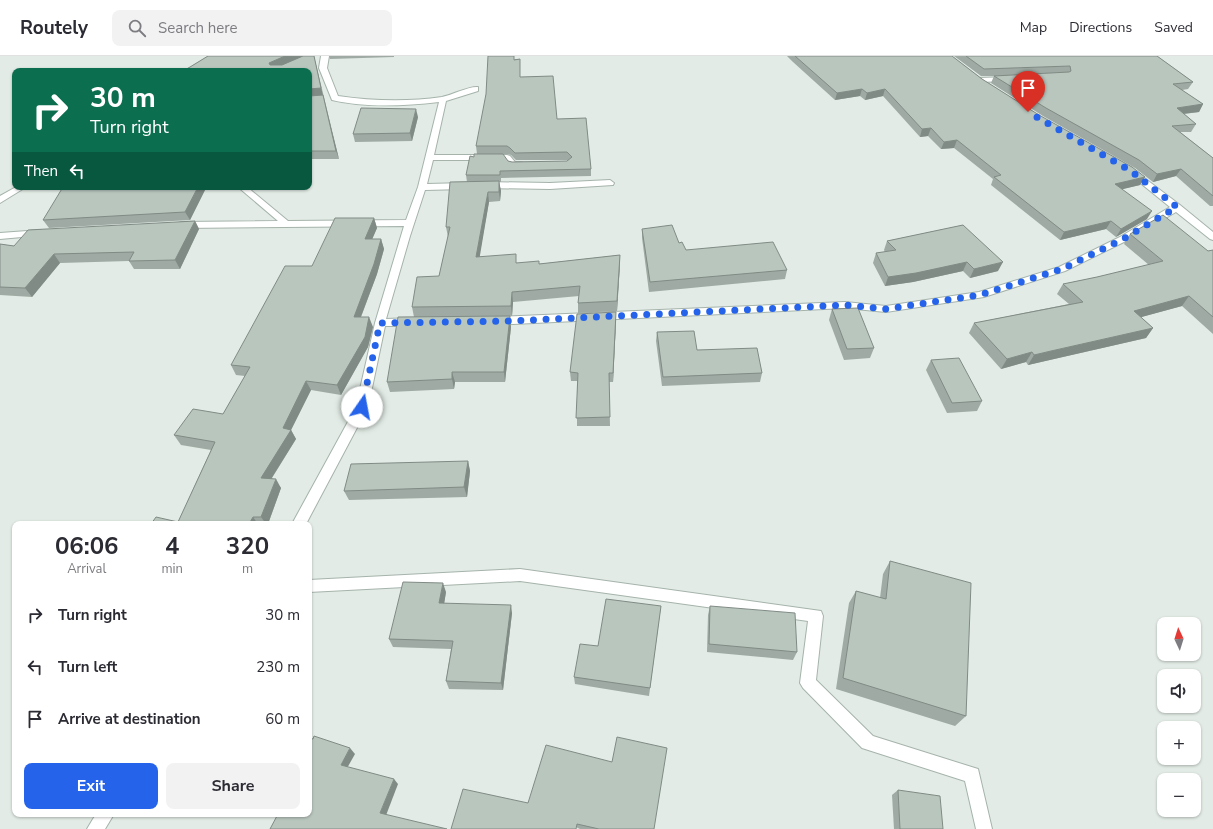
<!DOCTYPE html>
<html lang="en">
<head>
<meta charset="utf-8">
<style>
  :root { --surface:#fff; --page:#f2f2f3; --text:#2b2b33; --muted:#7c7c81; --line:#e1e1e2; --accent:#2563eb }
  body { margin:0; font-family:"Nunito Sans",sans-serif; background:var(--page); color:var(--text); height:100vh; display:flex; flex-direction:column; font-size:15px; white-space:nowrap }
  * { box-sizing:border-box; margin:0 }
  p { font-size:13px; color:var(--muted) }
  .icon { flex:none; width:22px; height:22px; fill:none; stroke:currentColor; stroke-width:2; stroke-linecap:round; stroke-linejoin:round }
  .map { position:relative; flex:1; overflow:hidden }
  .drawer { position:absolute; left:12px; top:465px; width:300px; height:296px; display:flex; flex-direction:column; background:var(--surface); border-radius:8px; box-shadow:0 1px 3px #0004 }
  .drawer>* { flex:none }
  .hud { position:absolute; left:12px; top:12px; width:300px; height:122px; border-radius:8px; box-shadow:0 1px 3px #0004; background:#0b6e4f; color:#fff; overflow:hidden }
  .needle { width:26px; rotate:356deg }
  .tools { position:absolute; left:1157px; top:561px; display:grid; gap:8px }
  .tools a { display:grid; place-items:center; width:44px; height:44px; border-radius:8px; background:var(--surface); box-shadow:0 1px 3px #0004; font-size:20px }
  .pin { position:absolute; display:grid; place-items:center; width:34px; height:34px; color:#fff; margin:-41px -17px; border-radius:50% 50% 50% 0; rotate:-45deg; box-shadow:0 0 4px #0007 }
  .pin .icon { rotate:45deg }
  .me { position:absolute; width:44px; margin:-22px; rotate:12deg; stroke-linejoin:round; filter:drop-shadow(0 0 3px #0008) }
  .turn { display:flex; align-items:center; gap:14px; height:84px; padding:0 12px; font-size:18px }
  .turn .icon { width:52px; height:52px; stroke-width:2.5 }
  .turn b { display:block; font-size:28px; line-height:34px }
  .then { display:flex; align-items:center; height:38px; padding:0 12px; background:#0003; gap:8px; font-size:15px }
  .eta { display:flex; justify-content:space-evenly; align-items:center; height:68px; text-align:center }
  .eta b { font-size:24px; font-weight:700; line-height:28px }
  .cta { display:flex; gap:8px; margin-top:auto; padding:8px 12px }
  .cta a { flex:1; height:46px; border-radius:8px; background:var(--accent); color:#fff; font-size:16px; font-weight:700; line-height:46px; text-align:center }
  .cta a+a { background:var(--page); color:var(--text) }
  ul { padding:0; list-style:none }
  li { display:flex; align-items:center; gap:12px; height:52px; padding:0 12px }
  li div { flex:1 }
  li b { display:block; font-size:15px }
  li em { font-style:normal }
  header { display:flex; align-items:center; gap:24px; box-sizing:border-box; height:56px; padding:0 20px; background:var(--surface); border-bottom:1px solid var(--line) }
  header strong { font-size:19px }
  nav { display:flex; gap:22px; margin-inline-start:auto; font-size:14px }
  .search { width:280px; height:36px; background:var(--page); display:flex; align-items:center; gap:10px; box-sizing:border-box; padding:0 14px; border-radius:8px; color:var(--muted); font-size:15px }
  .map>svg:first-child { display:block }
</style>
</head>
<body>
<header>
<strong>Routely</strong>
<div class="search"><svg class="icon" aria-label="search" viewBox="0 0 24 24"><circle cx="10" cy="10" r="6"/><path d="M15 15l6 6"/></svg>Search here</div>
<nav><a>Map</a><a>Directions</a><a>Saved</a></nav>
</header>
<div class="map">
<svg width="1213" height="773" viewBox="0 0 1213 773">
  <rect width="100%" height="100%" fill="#e2ebe5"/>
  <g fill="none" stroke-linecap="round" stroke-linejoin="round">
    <g stroke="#a5b3ab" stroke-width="2">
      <g id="minor">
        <path d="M321,0H329L327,12L338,40C372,45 408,46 442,41C452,39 469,30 478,31V35L446,45L434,99H507L510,100L515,106H522L526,109C519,115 510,111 505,104H433L427,128L465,127L469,130L465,133L425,134L410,180L386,263L413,262L417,263L418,266L417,269L413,270H385L368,351L306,468H292L356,351L375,267L404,170L181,172L176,169L181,166L278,165L238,131H247L288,165L406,164L418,131L439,46C404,50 366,52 332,44L319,12Z"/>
        <polygon points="1008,21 1012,23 1011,25 979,26 975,24 979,22"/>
        <polygon points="1131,112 1180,149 1213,176 1213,184 1210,183 1176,156 1126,185 1065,215 984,241 886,256 845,252 494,269 490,267 489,265 490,263 494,261 845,246 886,250 979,236 1059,211 1120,181 1170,151 1128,117 1127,115"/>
        <polygon points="610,124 614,127 613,129 550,133 483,132 479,129 483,126 550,127"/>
        <polygon points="16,131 26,131 0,147 0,140"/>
        <polygon points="41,174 46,177 44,179 0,183 0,177"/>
        <polygon points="520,513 821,555 823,560 816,624 873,680 978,713 992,773 976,773 965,725 862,692 803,632 800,627 808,565 520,525 309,536 309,524"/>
        <polygon points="96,758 114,758 105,773 87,773"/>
      </g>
    </g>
    <use href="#minor" fill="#fff" fill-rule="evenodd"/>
  </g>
  <g fill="#9eaaa3">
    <polygon points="208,0 314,0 339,103 309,103 309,15 183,15 190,11"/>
    <polygon points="329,0 394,0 394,1 330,3"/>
    <polygon points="787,0 952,0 982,23 1039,59 1145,121 1140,129 1122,133 1147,163 1116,181 1106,173 1060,184 991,129 993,123 954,92 941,93 928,80 920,81 883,40 865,44 860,40 835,44 793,6"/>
    <polygon points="954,0 1157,0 1193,26 1188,33 1182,34 1203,48 1199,56 1184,58 1196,68 1191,76 1180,76 1213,102 1213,150 1210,150 1176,120 1153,126 1135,112 1043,60 991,27 994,20 995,20 981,20"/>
    <polygon points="515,3 520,3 520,21 557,63 591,113 591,120 501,122 501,126 499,126 501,135 500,145 489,146 479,201 517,207 539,208 620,199 617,255 578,257 578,247 579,240 513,246 512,260 424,261 511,271 505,326 455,326 454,333 390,336 387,326 414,261 412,251 439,220 448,181 446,171 467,126 466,119 508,105 512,106 567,105 568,104 516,104 511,99 507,98 477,98 476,90"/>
    <polygon points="418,61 412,85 355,86 353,78"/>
    <polygon points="205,134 190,164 49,172 43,164"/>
    <polygon points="374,162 377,172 372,183 381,183 384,193 377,218 361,261 373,271 368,291 341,339 311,334 291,374 296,383 272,422 281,432 268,468 151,468 178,466 211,394 181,389 174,379 223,358 245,320 236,319 231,309 312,210"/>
    <polygon points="195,165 199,173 180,213 134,213 129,205 60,207 32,241 0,239 0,188 14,190"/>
    <polygon points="963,169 998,215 970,222 963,215 913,226 885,230 873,207 876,197 885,196 884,194 887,185"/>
    <polygon points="642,173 679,187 686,194 787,214 785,223 649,236 642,182"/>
    <polygon points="1130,178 1208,195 1213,194 1213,278 1182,250 1141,261 1153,272 1146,282 1045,305 1028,309 1026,306 1001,313 969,277 974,267 1069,248 1057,238 1063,228 1097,221 1149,209 1124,188"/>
    <polygon points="832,253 874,292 870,302 844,304 829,264"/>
    <polygon points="616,265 613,326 609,326 610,370 577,370 577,325 571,325 570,316"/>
    <polygon points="657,276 697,294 762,317 760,326 662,330 656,285"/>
    <polygon points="931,304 982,345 977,355 947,357 926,314"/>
    <polygon points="468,405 470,415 467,441 349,444 344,435"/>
    <polygon points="890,505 966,660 955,670 836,633 849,547 856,535 880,542 883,518"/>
    <polygon points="446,536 444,547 512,557 503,634 449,633 446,625 451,593 393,591 389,583"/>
    <polygon points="661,550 649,640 575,628 574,621 598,590"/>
    <polygon points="710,550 797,596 793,604 707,596 708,559"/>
    <polygon points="898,734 943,773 894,773 892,739"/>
    <polygon points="528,747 654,773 580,773"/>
  </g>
  <g fill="#818b85">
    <polygon points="285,0 306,0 272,14 269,7"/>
    <polygon points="314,0 323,40 339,103 336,95 309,41 309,33"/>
    <polygon points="862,33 860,40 835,44 837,37"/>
    <polygon points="885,33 883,40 865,44 867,37"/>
    <polygon points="1203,48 1199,56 1172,59 1177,52"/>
    <polygon points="416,53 418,61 412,85 410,77"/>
    <polygon points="931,72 928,80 920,81 922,73"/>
    <polygon points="957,84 954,92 941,93 944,86"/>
    <polygon points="1181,113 1176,120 1153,126 1157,118"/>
    <polygon points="1145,121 1140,129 1111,136 1115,128"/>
    <polygon points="499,125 501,135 500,145 499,136"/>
    <polygon points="198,131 203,131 205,134 190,164 185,156"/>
    <polygon points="488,136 489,146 478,211 476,201"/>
    <polygon points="1152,155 1147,163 1116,181 1121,173"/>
    <polygon points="374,162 377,172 368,193 365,183"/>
    <polygon points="195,165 199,173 180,213 175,204"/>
    <polygon points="1111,165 1106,173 1060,184 1064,176"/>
    <polygon points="381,183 384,193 377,218 357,271 354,261"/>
    <polygon points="54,198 60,207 32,241 25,232"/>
    <polygon points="620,199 620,209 617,255 617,245"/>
    <polygon points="967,206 963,215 913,226 885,230 888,221"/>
    <polygon points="1003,206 998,215 970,222 974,213"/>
    <polygon points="512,236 513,246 512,260 511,250"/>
    <polygon points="1189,240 1182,250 1127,265 1134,255"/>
    <polygon points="616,256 616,265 613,326 613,317"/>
    <polygon points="510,260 511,271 505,326 504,316"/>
    <polygon points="369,261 373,271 368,291 341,339 337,329"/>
    <polygon points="1153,272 1146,282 1028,309 1034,299"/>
    <polygon points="1032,296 1026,306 1001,313 1007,303"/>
    <polygon points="452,316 455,326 454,333 452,323"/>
    <polygon points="306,325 311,334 291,374 296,383 266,431 261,422 283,372"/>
    <polygon points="468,405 470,415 467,441 464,431"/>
    <polygon points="276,423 281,432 268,468 266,468 261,461"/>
    <polygon points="253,461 258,468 249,468"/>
    <polygon points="443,527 446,536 443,555 439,547"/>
    <polygon points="511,549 512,557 503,634 501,627"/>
    <polygon points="350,692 355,698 346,714 341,709"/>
    <polygon points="394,723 398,728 385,762 380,757"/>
    <polygon points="69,758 77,758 75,760"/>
  </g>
  <g fill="#b8c6be" stroke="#818b85">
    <polygon points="208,0 285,0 269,7 270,9 282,9 303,0 314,0 321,32 309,33 309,15 183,15 190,11"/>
    <polygon points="488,0 514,0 514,4 520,3 520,21 553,20 557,63 586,62 591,113 500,115 500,119 466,119 470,100 474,101 474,98 503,98 508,105 512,106 567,105 572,101 567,96 515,97 510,92 507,90 476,90 486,38"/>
    <polygon points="795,0 952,0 982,23 1039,59 1132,111 1145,121 1115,128 1152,155 1121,173 1111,165 1064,176 994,121 1001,119 957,84 944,86 931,72 922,73 885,33 867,37 862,33 837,37"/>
    <polygon points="966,0 1157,0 1193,26 1173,28 1203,48 1177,52 1196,68 1172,70 1213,102 1213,140 1181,113 1157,118 1139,104 1046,52 994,20 1069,16 1071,15 1070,10 984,13"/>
    <polygon points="323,39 336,95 309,95 309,40"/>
    <polygon points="361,52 416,53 410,77 353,78"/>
    <polygon points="499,125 499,136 488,136 476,201 516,198 516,207 539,205 539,208 620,199 617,245 578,247 580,230 512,236 511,250 412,251 417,221 439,220 450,171 446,171 450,126"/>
    <polygon points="63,131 198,131 185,156 43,164"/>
    <polygon points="1163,159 1208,195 1213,194 1213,261 1189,240 1134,255 1153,272 1051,295 1034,299 1032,296 1007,303 974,267 1083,246 1063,228 1097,221 1163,205 1130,178"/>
    <polygon points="335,162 374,162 365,183 381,183 374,208 354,261 369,261 365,281 337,329 306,325 283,372 291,374 261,422 276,423 261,461 253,461 249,468 151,468 156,461 178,466 215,386 174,379 193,353 223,358 250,311 231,309 285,210 312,210"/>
    <polygon points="195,165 175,204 129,205 134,196 54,198 25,232 0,231 0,188 14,190 28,174"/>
    <polygon points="672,169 679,187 682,186 686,194 773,186 787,214 650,226 642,173"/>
    <polygon points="963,169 1003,206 974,213 967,206 916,217 888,221 876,197 896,194 887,185"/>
    <polygon points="858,252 874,292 847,293 832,253"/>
    <polygon points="616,256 613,317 609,317 610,361 576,362 578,317 570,316 577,258"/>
    <polygon points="510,260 504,316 452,316 452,323 387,326 398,261"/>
    <polygon points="694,275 697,294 757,292 762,317 663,321 657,276"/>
    <polygon points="959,302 982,345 952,347 931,304"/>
    <polygon points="468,405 464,431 344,435 351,408"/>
    <polygon points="890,505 971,527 966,660 843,622 856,535 886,543"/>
    <polygon points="403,526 443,527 439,547 511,549 501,627 446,625 453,585 389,583"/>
    <polygon points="606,543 661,550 650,632 574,621 580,588 598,590"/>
    <polygon points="710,550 795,557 797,596 709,588"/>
    <polygon points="314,680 350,692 341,709 394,723 380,757 447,773 270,773 278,758 309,758 309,682 313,683"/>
    <polygon points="617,681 667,692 654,773 599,773 577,768 576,773 451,773 463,733 528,747 546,689 612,706"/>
    <polygon points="898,734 940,740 943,773 900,773"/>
  </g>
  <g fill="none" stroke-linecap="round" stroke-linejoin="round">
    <polyline stroke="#2563eb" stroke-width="7" stroke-dasharray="0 12.6" points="362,351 380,267 512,265 845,249 886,253 980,239 1062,213 1123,183 1177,151 1131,115 1028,56"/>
  </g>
</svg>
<div class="tools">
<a><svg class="needle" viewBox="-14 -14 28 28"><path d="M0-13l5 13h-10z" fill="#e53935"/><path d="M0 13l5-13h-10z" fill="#7c7c81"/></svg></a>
<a><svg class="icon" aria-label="sound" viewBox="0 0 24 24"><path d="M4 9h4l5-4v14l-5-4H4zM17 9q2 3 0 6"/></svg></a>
<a>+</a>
<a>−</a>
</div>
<div class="pin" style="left:1028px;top:56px;background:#d93025"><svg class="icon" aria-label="arrive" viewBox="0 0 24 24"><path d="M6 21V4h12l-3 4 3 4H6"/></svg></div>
<svg class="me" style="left:362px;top:351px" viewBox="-20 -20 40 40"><circle r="19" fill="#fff"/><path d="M0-13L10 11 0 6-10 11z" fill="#2563eb"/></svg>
<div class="hud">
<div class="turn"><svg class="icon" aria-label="right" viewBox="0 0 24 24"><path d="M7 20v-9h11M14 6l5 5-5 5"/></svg><div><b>30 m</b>Turn right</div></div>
<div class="then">Then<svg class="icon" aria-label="left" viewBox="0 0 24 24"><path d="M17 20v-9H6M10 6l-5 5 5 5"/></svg></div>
</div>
<section class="drawer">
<div class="eta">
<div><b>06:06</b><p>Arrival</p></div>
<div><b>4</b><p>min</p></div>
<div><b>320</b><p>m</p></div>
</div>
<ul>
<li><svg class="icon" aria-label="right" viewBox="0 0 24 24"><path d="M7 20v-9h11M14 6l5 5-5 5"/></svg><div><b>Turn right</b></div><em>30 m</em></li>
<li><svg class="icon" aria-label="left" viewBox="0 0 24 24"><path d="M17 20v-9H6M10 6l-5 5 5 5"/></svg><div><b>Turn left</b></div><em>230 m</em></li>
<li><svg class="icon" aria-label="arrive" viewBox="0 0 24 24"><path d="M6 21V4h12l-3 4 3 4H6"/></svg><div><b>Arrive at destination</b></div><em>60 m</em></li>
</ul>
<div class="cta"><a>Exit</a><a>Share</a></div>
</section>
</div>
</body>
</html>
